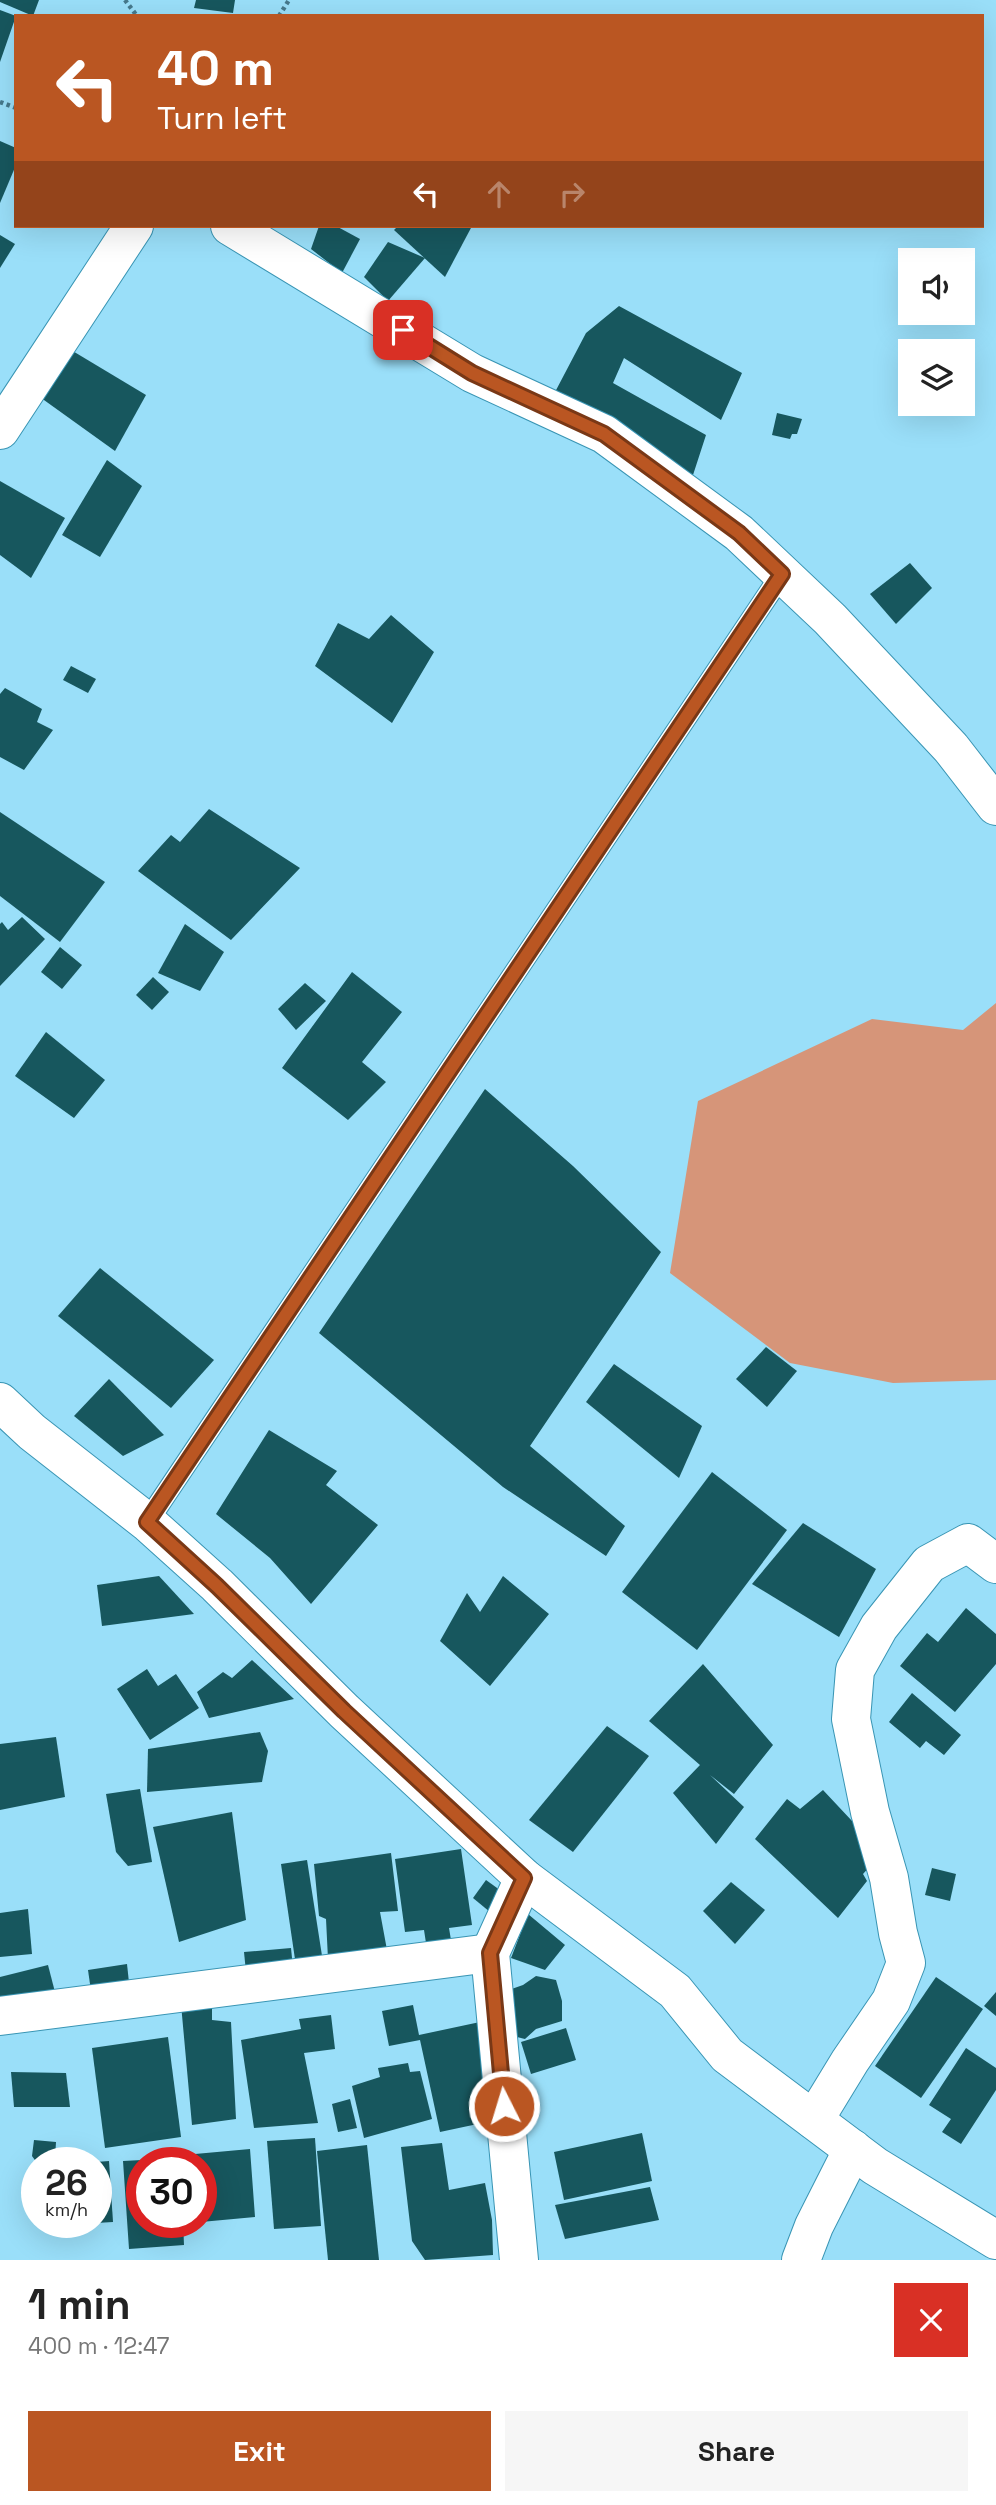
<!DOCTYPE html>
<html lang="en">
<head>
<meta charset="utf-8">
<style>
  :root { --surface:#fff; --page:#f6f6f6; --text:#222; --muted:#767676; --accent:#ba5622 }
  body { margin:0; font-family:"Space Grotesk",sans-serif; background:var(--page); color:var(--text); height:100vh; display:flex; flex-direction:column; font-size:26px; white-space:nowrap }
  * { box-sizing:border-box; margin:0 }
  p { font-size:23px; color:var(--muted) }
  .icon { flex:none; width:38px; height:38px; fill:none; stroke:currentColor; stroke-width:2; stroke-linecap:round; stroke-linejoin:round }
  .map { position:relative; height:2260px; overflow:hidden }
  .details { display:flex; flex-direction:column; background:var(--surface); flex:1 }
  .details>* { flex:none }
  .hud { position:absolute; left:14px; top:14px; width:970px; height:214px; border-radius:0px; box-shadow:0 7px 28px #0002; background:#ba5622; color:#fff; overflow:hidden }
  .controls { position:absolute; left:898px; top:248px; display:grid; gap:14px }
  .controls a { display:grid; place-items:center; width:77px; height:77px; border-radius:0px; background:var(--surface); box-shadow:0 7px 28px #0002; font-size:35px }
  .speed { position:absolute; left:21px; top:2147px; display:flex; gap:14px; font-size:35px; font-weight:700; text-align:center }
  .speed>* { display:grid; place-content:center; width:91px; height:91px; border-radius:50%; background:var(--surface); box-shadow:0 7px 28px #0002; line-height:1 }
  .speed small { font-size:18px; font-weight:400 }
  .speed .limit { border:10px solid #d22; background:#fff; color:#111 }
  .pin { position:absolute; display:grid; place-items:center; width:60px; height:60px; color:#fff; margin:-30px; border-radius:14px; box-shadow:0 4px 10px #0006 }
  .me { position:absolute; width:77px; margin:-38px; rotate:355deg; stroke-linejoin:round; filter:drop-shadow(0 0 5px #0008) }
  .turn { display:flex; align-items:center; gap:24px; height:147px; padding:0 28px; font-size:32px }
  .turn .icon { width:91px; height:91px; stroke-width:2.5 }
  .turn b { display:block; font-size:49px; line-height:60px }
  .lanes { display:flex; align-items:center; height:66px; padding:0 28px; background:#0003; justify-content:center; gap:35px; direction:ltr }
  .lanes .off { opacity:.35 }
  .round { display:grid; place-items:center; flex:none; width:74px; height:74px; border-radius:0px; background:var(--page) }
  .overview { display:flex; align-items:center; justify-content:space-between; height:119px; padding:0 28px }
  h1 { font-size:42px; font-weight:600; line-height:52px }
  .button { display:flex; gap:14px; margin-top:auto; padding:14px 28px }
  .button a { flex:1; height:80px; border-radius:0px; background:var(--accent); color:#fff; font-size:28px; font-weight:600; line-height:80px; text-align:center }
  .button a+a { background:var(--page); color:var(--text) }
  .map>svg:first-child { display:block }
</style>
</head>
<body>
<div class="map">
<svg width="996" height="2260" viewBox="0 0 996 2260">
  <rect width="100%" height="100%" fill="#9adff9"/>
  <polygon fill="#d69579" points="996,1003 996,1380 893,1383 790,1363 670,1273 698,1101 872,1019 963,1030"/>
  <g fill="#17575e">
    <polygon points="0,0 39,0 33,16 0,2"/>
    <polygon points="196,0 235,0 233,13 194,8"/>
    <polygon points="0,10 16,16 0,62"/>
    <polygon points="0,141 16,148 16,165 0,203"/>
    <polygon points="319,226 336,226 360,239 342,273 311,249"/>
    <polygon points="398,226 472,226 445,277 394,230"/>
    <polygon points="0,235 15,244 0,268"/>
    <polygon points="388,242 425,258 388,301 364,277"/>
    <polygon points="619,306 742,373 721,420 624,358 613,383 706,435 693,475 554,394 586,333"/>
    <polygon points="71,350 146,395 115,451 37,395"/>
    <polygon points="777,413 802,419 797,434 792,434 790,439 772,435"/>
    <polygon points="107,460 142,486 100,557 62,535"/>
    <polygon points="0,481 65,518 31,578 0,555"/>
    <polygon points="910,563 932,588 896,624 870,594"/>
    <polygon points="391,615 434,652 392,723 315,666 338,623 369,639"/>
    <polygon points="71,666 96,679 88,693 63,680"/>
    <polygon points="5,688 42,709 37,722 53,730 24,770 0,757 0,694"/>
    <polygon points="209,809 300,868 231,940 138,871 171,835 180,842"/>
    <polygon points="0,812 105,882 60,942 0,896"/>
    <polygon points="22,917 45,939 0,986 0,924 2,922 8,930"/>
    <polygon points="185,924 224,952 200,991 158,973"/>
    <polygon points="60,947 82,965 62,989 41,972"/>
    <polygon points="352,972 402,1012 362,1062 386,1082 348,1120 282,1068"/>
    <polygon points="153,977 169,992 152,1010 136,995"/>
    <polygon points="305,983 326,1001 296,1030 278,1009"/>
    <polygon points="46,1032 105,1080 74,1118 15,1076"/>
    <polygon points="485,1089 573,1166 661,1252 530,1446 625,1526 606,1556 503,1487 319,1333"/>
    <polygon points="100,1268 214,1360 171,1408 58,1316"/>
    <polygon points="766,1347 797,1371 767,1407 736,1379"/>
    <polygon points="614,1364 702,1426 679,1478 586,1402"/>
    <polygon points="109,1379 164,1435 123,1456 74,1416"/>
    <polygon points="269,1430 337,1471 326,1485 378,1525 311,1604 270,1558 216,1514"/>
    <polygon points="712,1472 787,1530 697,1650 622,1592"/>
    <polygon points="803,1523 876,1569 839,1637 752,1584"/>
    <polygon points="159,1576 194,1614 102,1626 97,1585"/>
    <polygon points="503,1576 549,1614 490,1686 440,1641 467,1593 480,1612"/>
    <polygon points="966,1608 996,1634 996,1664 955,1712 900,1666 927,1633 938,1642"/>
    <polygon points="252,1660 294,1699 209,1718 197,1692 223,1672 232,1678"/>
    <polygon points="703,1664 773,1745 734,1794 710,1775 744,1807 716,1844 673,1793 700,1765 649,1721"/>
    <polygon points="147,1669 158,1686 176,1674 199,1708 150,1740 117,1689"/>
    <polygon points="912,1693 961,1735 944,1755 926,1741 920,1748 889,1722"/>
    <polygon points="607,1726 649,1756 573,1852 529,1820"/>
    <polygon points="260,1732 268,1751 262,1782 147,1792 148,1749"/>
    <polygon points="56,1737 65,1797 0,1810 0,1744"/>
    <polygon points="140,1789 152,1862 128,1866 116,1852 106,1794"/>
    <polygon points="823,1790 882,1853 863,1874 867,1881 838,1918 755,1839 787,1799 800,1809"/>
    <polygon points="232,1812 246,1920 179,1942 153,1827"/>
    <polygon points="461,1849 472,1925 449,1928 451,1940 426,1943 424,1930 405,1932 395,1859"/>
    <polygon points="391,1853 398,1911 380,1912 387,1950 328,1959 326,1919 319,1916 314,1864"/>
    <polygon points="307,1860 323,1962 296,1966 281,1864"/>
    <polygon points="932,1868 956,1874 950,1901 925,1895"/>
    <polygon points="486,1880 504,1893 490,1912 473,1898"/>
    <polygon points="731,1882 765,1910 735,1944 703,1911"/>
    <polygon points="28,1909 32,1954 0,1957 0,1913"/>
    <polygon points="528,1914 565,1945 545,1970 511,1958"/>
    <polygon points="291,1948 294,1978 247,1982 244,1952"/>
    <polygon points="127,1964 130,1992 92,1998 88,1970"/>
    <polygon points="48,1965 56,1996 0,2003 0,1977"/>
    <polygon points="536,1976 556,1980 562,2001 562,2021 536,2029 525,2039 513,2036 503,1992 523,1985"/>
    <polygon points="936,1977 983,2009 921,2098 875,2066"/>
    <polygon points="996,1992 996,2016 984,2006"/>
    <polygon points="212,2003 212,2020 231,2022 236,2119 192,2125 181,2004"/>
    <polygon points="413,2005 419,2035 480,2022 501,2119 440,2132 420,2040 389,2046 382,2011"/>
    <polygon points="331,2015 335,2049 304,2053 318,2123 254,2128 241,2040 301,2029 299,2019"/>
    <polygon points="566,2028 576,2060 531,2074 521,2042"/>
    <polygon points="168,2037 181,2137 105,2148 92,2048"/>
    <polygon points="966,2048 996,2068 996,2090 961,2144 942,2132 951,2119 929,2105"/>
    <polygon points="408,2063 410,2072 420,2071 432,2119 364,2138 352,2086 380,2077 378,2068"/>
    <polygon points="11,2072 66,2073 70,2107 14,2107"/>
    <polygon points="350,2099 357,2128 338,2132 332,2104"/>
    <polygon points="642,2133 652,2181 564,2200 554,2152"/>
    <polygon points="315,2138 321,2226 274,2229 267,2141"/>
    <polygon points="34,2140 56,2142 55,2157 51,2163 37,2163 32,2156"/>
    <polygon points="442,2143 449,2190 485,2183 492,2220 493,2255 425,2260 412,2241 401,2147"/>
    <polygon points="367,2145 379,2260 328,2260 317,2151"/>
    <polygon points="250,2149 255,2217 201,2222 201,2163 184,2163 184,2155"/>
    <polygon points="179,2158 179,2163 142,2163 142,2222 183,2222 184,2245 129,2249 123,2161"/>
    <polygon points="109,2161 113,2222 96,2223 96,2162"/>
    <polygon points="650,2187 659,2220 565,2239 555,2205"/>
  </g>
  <g fill="none" stroke-linecap="round" stroke-linejoin="round">
    <g stroke="#3995b4" stroke-width="23">
      <polyline id="lane" points="147,1522 782,574"/>
    </g>
    <g stroke="#3995b4" stroke-width="40">
      <g id="street">
        <polyline points="230,226 472,373 604,434 739,533 830,619 951,748 996,806"/>
        <polyline points="0,430 134,226"/>
        <polyline points="0,1402 32,1432 147,1522 217,1585 344,1711 524,1878 675,1991 727,2055 875,2166 996,2240"/>
        <polyline points="0,2016 490,1953"/>
        <polyline points="814,2120 850,2061 891,2001 906,1963 898,1933 889,1878 870,1812 851,1719 855,1670 879,1627 929,1564 968,1543 996,1564"/>
        <polyline points="519,2260 490,1953 524,1878"/>
        <polyline points="801,2260 814,2226 853,2149"/>
      </g>
    </g>
    <g stroke="#46798c" stroke-width="4.5" stroke-dasharray="3.5 3.5" stroke-linecap="butt">
      <polyline points="125,0 137,16"/>
      <polyline points="279,16 289,0"/>
      <polyline points="0,102 16,108"/>
    </g>
    <use href="#lane" stroke="#fff" stroke-width="21"/>
    <use href="#street" stroke="#fff" stroke-width="38"/>
  </g>
  <g fill="none" stroke-linecap="round" stroke-linejoin="round">
    <g stroke="#793816" stroke-width="18">
      <polyline id="route" points="403,330 472,373 604,434 739,533 782,574 147,1522 217,1586 344,1711 524,1878 490,1953 504,2106"/>
    </g>
    <use href="#route" stroke="#ba5622" stroke-width="12"/>
  </g>
</svg>
<div class="controls">
<a><svg class="icon" aria-label="sound" viewBox="0 0 24 24"><path d="M4 9h4l5-4v14l-5-4H4zM17 9q2 3 0 6"/></svg></a>
<a><svg class="icon" aria-label="layers" viewBox="0 0 24 24"><path d="M12 4l9 5-9 5-9-5zM3 14l9 5 9-5"/></svg></a>
</div>
<div class="speed"><div>26<small>km/h</small></div><div class="limit">30</div></div>
<div class="pin" style="left:403px;top:330px;background:#d93025"><svg class="icon" aria-label="arrive" viewBox="0 0 24 24"><path d="M6 21V4h12l-3 4 3 4H6"/></svg></div>
<svg class="me" style="left:504px;top:2106px" viewBox="-20 -20 40 40"><circle r="17" fill="#ba5622" stroke="#fff" stroke-width="3"/><path d="M0-11L8 9 0 5-8 9z" fill="#fff"/></svg>
<div class="hud">
<div class="turn"><svg class="icon" aria-label="left" viewBox="0 0 24 24"><path d="M17 20v-9H6M10 6l-5 5 5 5"/></svg><div><b>40 m</b>Turn left</div></div>
<div class="lanes"><svg class="icon" aria-label="left" viewBox="0 0 24 24"><path d="M17 20v-9H6M10 6l-5 5 5 5"/></svg><svg class="icon off" aria-label="ahead" viewBox="0 0 24 24"><path d="M12 20V5M6 11l6-6 6 6"/></svg><svg class="icon off" aria-label="right" viewBox="0 0 24 24"><path d="M7 20v-9h11M14 6l5 5-5 5"/></svg></div>
</div>
</div>
<section class="details">
<div class="overview"><div><h1>1 min</h1><p>400 m · 12:47</p></div><a class="round" style="background:#d93025;color:#fff"><svg class="icon" aria-label="close" viewBox="0 0 24 24"><path d="M6 6l12 12M18 6L6 18"/></svg></a></div>
<div class="button"><a>Exit</a><a>Share</a></div>
</section>
</body>
</html>
